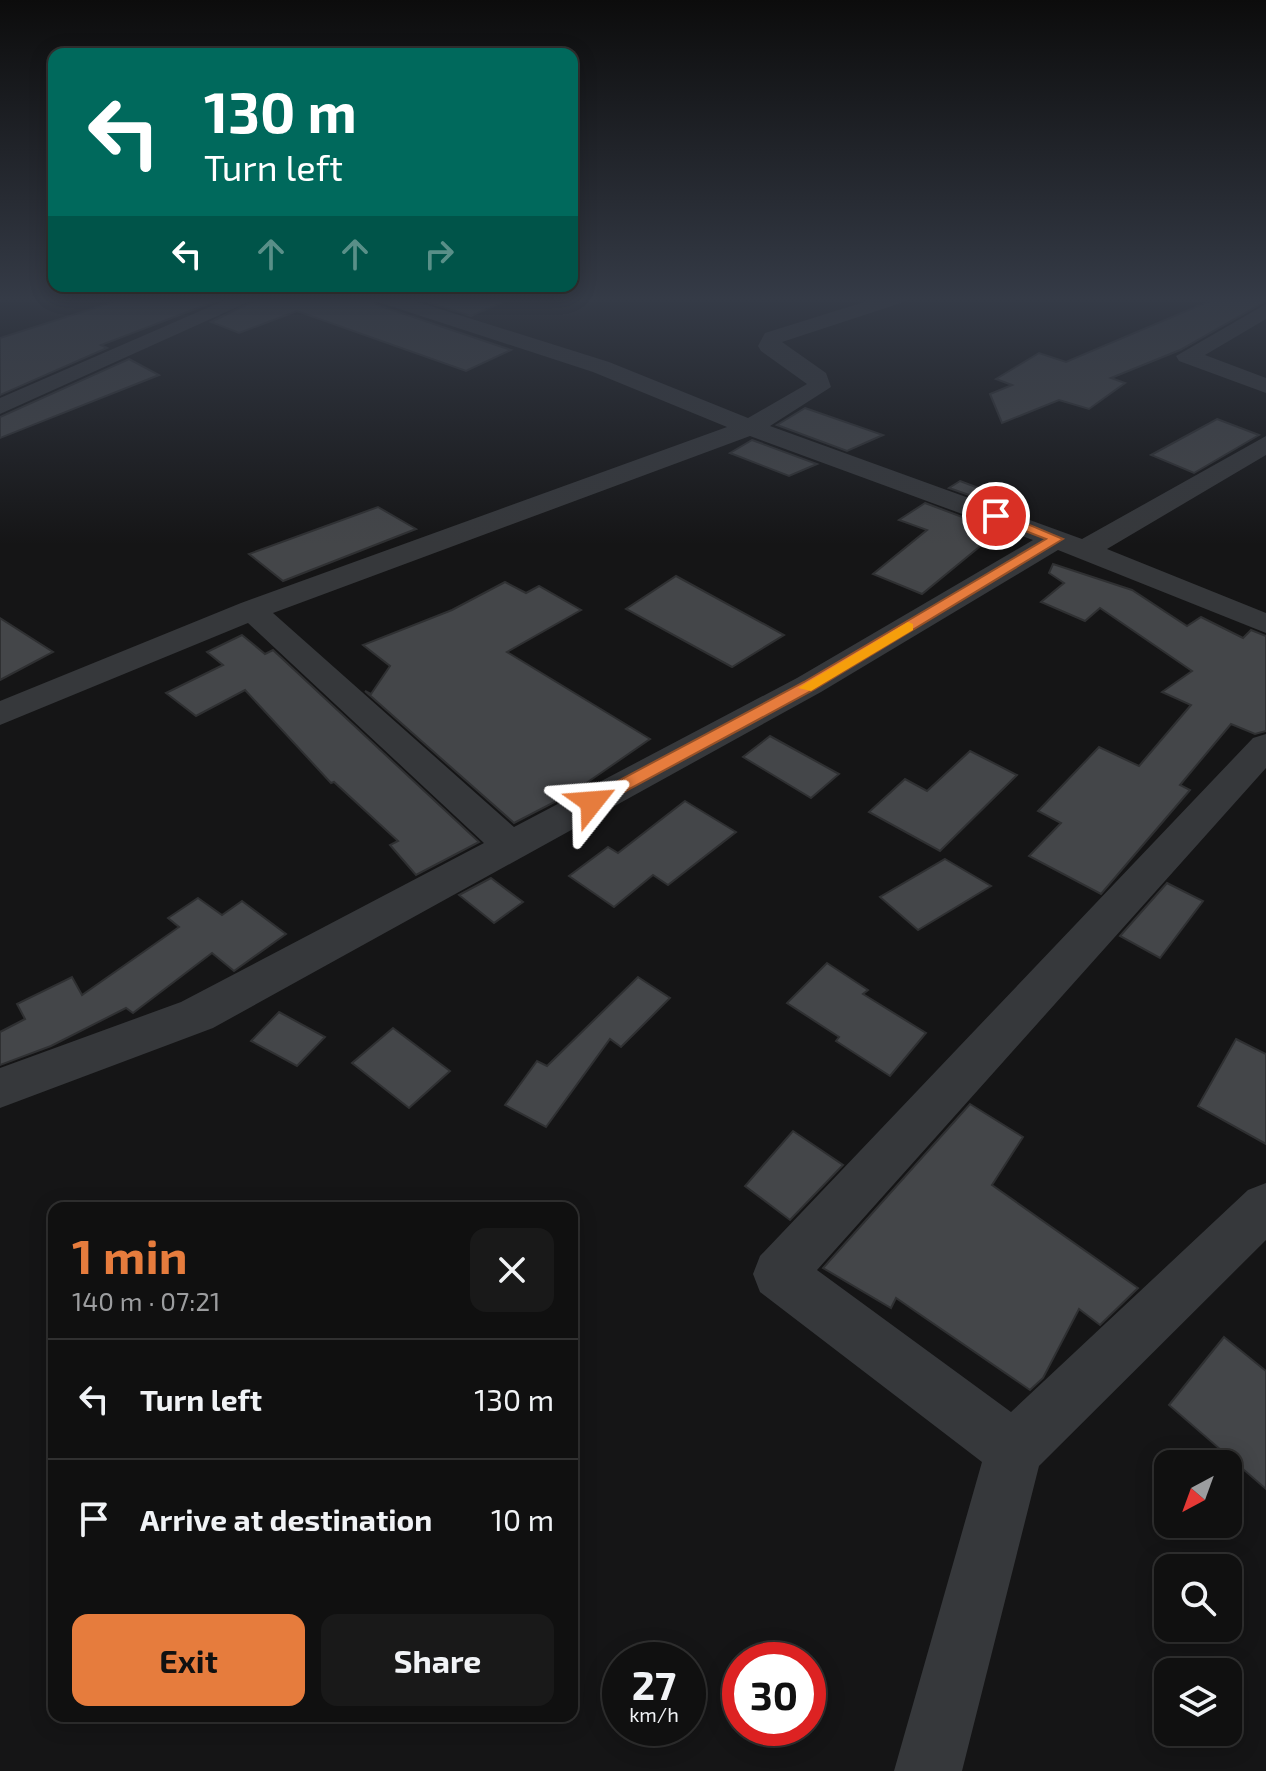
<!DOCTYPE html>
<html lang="en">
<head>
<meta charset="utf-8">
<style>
  :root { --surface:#101010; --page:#191919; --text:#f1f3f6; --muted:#9c9d9f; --line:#303030; --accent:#e67c3d }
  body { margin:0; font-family:"Exo 2",sans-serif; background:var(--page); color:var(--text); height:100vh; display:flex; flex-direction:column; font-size:30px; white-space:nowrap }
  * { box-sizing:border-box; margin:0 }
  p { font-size:26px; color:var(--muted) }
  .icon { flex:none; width:44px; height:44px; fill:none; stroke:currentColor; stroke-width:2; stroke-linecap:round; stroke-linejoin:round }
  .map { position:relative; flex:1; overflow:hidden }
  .sheet { position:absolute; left:48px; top:1202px; width:530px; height:520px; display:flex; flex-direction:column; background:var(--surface); border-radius:16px; box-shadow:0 4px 20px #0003,0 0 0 2px var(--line) }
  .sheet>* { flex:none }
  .hud { position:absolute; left:48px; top:48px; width:530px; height:244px; border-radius:16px; box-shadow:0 4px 20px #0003,0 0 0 2px var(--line); background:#00695c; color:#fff; overflow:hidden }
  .needle { width:52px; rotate:221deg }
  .controls { position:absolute; left:1154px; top:1450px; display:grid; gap:16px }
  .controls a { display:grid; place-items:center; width:88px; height:88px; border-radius:16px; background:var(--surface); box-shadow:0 4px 20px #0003,0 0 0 2px var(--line); font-size:40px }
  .speed { position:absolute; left:602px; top:1642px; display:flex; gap:16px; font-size:40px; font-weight:700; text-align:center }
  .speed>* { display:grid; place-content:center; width:104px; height:104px; border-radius:50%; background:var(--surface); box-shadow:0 4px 20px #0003,0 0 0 2px var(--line); line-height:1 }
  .speed small { font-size:20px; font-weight:400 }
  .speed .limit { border:12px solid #d22; background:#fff; color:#111 }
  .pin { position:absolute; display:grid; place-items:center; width:68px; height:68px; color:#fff; margin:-34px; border:4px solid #fff; border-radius:50%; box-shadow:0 2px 8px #0007 }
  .me { position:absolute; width:88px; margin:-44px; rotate:62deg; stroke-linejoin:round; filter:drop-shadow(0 0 6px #0008) }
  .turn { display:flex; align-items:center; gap:28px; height:168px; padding:0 24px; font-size:36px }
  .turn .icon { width:104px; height:104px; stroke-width:2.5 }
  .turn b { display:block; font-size:56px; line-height:68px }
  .lanes { display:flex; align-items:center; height:76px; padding:0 24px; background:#0003; justify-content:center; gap:40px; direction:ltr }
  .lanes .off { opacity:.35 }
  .round { display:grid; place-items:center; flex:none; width:84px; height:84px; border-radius:16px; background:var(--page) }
  .headline { display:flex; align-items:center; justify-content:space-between; height:136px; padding:0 24px }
  h1 { font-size:48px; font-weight:700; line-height:60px; color:var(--accent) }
  .primary-button { display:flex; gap:16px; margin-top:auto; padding:16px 24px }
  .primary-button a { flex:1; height:92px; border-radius:16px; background:var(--accent); color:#111; font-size:32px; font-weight:700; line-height:92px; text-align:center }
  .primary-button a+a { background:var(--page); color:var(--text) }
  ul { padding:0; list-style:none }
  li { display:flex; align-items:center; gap:24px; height:120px; padding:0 24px; border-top:2px solid var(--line) }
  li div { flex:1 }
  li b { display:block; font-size:30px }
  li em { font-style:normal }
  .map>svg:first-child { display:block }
</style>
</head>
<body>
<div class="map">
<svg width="1266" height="1771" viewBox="0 0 1266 1771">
  <rect width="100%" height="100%" fill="#151516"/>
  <g fill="#444649" stroke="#2f3032" stroke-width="2">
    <polygon points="126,298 224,298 101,345 107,348 0,395 0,338"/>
    <polygon points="260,298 372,298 377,305 511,350 466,371 297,311 239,333 211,322"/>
    <polygon points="414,298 512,298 471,316"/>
    <polygon points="1217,298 1266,298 1266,301 1180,350 1111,378 1125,383 1089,409 1059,400 1002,423 990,394 1012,385 996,379 1039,353 1066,362"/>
    <polygon points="129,359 159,375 0,438 0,417"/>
    <polygon points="805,408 883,435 847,451 777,425"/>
    <polygon points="1217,419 1259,435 1194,473 1151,455"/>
    <polygon points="752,440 817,464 789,476 730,453"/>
    <polygon points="960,481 1018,503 1009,509 949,488"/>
    <polygon points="925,503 986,526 982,528 995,534 922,594 873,574 927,530 899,520"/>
    <polygon points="378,507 416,529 283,581 249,554"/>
    <polygon points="1053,564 1132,590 1187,626 1201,617 1243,638 1251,630 1266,636 1266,731 1255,734 1231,724 1180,785 1190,790 1101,894 1029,856 1061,823 1038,811 1099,747 1139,766 1191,705 1162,692 1192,671 1100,608 1085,621 1041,602 1064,583 1049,573"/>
    <polygon points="676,576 784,635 732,667 626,609"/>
    <polygon points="505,582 526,593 539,586 581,610 507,652 650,739 572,793 514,823 365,691 371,694 390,666 363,645 452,610"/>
    <polygon points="0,618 53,652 0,680"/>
    <polygon points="242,635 265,654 273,650 479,842 416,875 390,845 398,841 334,782 331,783 245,690 196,716 166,693 223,665 207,652"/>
    <polygon points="770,736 839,774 811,798 743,757"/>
    <polygon points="970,751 1017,775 940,851 869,812 905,779 927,791"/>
    <polygon points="685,801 736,832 668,885 653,875 614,907 569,876 608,847 618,853"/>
    <polygon points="945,859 991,886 918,930 880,897"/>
    <polygon points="491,878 523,902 494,923 459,895"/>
    <polygon points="1167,883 1203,901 1160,958 1120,936"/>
    <polygon points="198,898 222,915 242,901 286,934 234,971 212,953 133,1013 126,1008 51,1046 0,1065 0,1032 25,1019 17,1004 72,977 82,995 179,927 168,918"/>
    <polygon points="827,963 868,990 863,994 926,1033 890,1076 836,1041 839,1037 787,1003"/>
    <polygon points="638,977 670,998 621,1047 610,1039 546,1127 505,1105 537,1061 547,1066"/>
    <polygon points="279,1012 325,1037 297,1066 251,1041"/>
    <polygon points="393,1028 450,1071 409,1108 352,1063"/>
    <polygon points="1236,1039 1266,1054 1266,1144 1198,1106"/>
    <polygon points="970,1104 1023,1137 992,1185 1138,1288 1100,1325 1079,1309 1043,1378 1030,1390 896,1298 891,1308 823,1268"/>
    <polygon points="793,1131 843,1165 790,1220 745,1186"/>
    <polygon points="1224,1337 1266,1371 1266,1489 1169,1405"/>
  </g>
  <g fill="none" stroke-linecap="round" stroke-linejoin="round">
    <g fill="#36383b" fill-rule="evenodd">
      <polygon points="230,298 257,298 0,414 0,398"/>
      <path d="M375,298H405L609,362L748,418L807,384L761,351L758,346L765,333L877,298H907L904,302L782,342L826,373L831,387L770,426L1082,539L1266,436V455L1107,549L1266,613V633L1058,550L821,692L213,1028L0,1108V1068L181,1002L484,843L248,623L0,725V701L241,603L727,427L593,372L378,302ZM750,436L1033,540L797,678L514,827L273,613Z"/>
      <polygon points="1266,304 1266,319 1205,355 1266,378 1266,393 1179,361 1176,356"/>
      <polygon points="1266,734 1266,768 817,1270 1011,1412 1248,1190 1266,1183 1266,1240 1039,1466 962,1771 894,1771 982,1462 760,1292 753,1274 760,1256 1253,738"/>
    </g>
  </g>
  <linearGradient id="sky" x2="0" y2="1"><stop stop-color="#0c0c0c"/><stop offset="0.55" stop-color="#353b47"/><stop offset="1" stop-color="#353b47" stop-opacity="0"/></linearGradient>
  <rect width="1266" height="545" fill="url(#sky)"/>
  <polygon fill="#e67c3d" stroke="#965128" stroke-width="2" points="992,513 1001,513 1063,539 815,689 598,806 586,806 586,798 804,682 1046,539 992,518"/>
  <polygon fill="#f59e0b" points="908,622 913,624 913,630 811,691 798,688"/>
</svg>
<div class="controls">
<a><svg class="needle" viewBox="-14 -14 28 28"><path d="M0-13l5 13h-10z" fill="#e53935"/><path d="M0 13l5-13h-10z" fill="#9c9d9f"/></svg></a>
<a><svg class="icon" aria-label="search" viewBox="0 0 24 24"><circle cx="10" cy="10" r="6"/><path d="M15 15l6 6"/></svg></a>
<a><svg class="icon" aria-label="layers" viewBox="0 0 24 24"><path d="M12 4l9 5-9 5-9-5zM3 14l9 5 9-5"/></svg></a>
</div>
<div class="speed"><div>27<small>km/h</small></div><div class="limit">30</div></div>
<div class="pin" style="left:996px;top:516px;background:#d93025"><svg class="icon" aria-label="arrive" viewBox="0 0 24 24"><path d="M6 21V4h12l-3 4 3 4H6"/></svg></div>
<svg class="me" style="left:592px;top:802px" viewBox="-20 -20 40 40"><path d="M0-17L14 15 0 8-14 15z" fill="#e67c3d" stroke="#fff" stroke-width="4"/></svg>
<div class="hud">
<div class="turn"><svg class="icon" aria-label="left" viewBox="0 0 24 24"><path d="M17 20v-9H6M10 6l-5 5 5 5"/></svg><div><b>130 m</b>Turn left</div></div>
<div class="lanes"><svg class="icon" aria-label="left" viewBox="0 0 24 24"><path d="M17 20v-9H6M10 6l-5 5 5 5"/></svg><svg class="icon off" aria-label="ahead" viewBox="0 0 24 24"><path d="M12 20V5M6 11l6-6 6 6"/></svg><svg class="icon off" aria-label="ahead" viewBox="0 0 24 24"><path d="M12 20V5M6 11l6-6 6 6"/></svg><svg class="icon off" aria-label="right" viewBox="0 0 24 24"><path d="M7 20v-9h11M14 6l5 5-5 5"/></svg></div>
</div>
<section class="sheet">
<div class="headline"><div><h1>1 min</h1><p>140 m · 07:21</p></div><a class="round"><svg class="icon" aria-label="close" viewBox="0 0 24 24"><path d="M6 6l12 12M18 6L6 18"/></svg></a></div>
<ul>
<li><svg class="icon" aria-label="left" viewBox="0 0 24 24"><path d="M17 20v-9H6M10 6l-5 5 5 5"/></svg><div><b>Turn left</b></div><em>130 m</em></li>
<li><svg class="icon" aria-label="arrive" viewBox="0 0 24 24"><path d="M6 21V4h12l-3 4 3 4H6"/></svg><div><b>Arrive at destination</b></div><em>10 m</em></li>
</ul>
<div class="primary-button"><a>Exit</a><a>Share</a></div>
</section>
</div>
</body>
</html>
